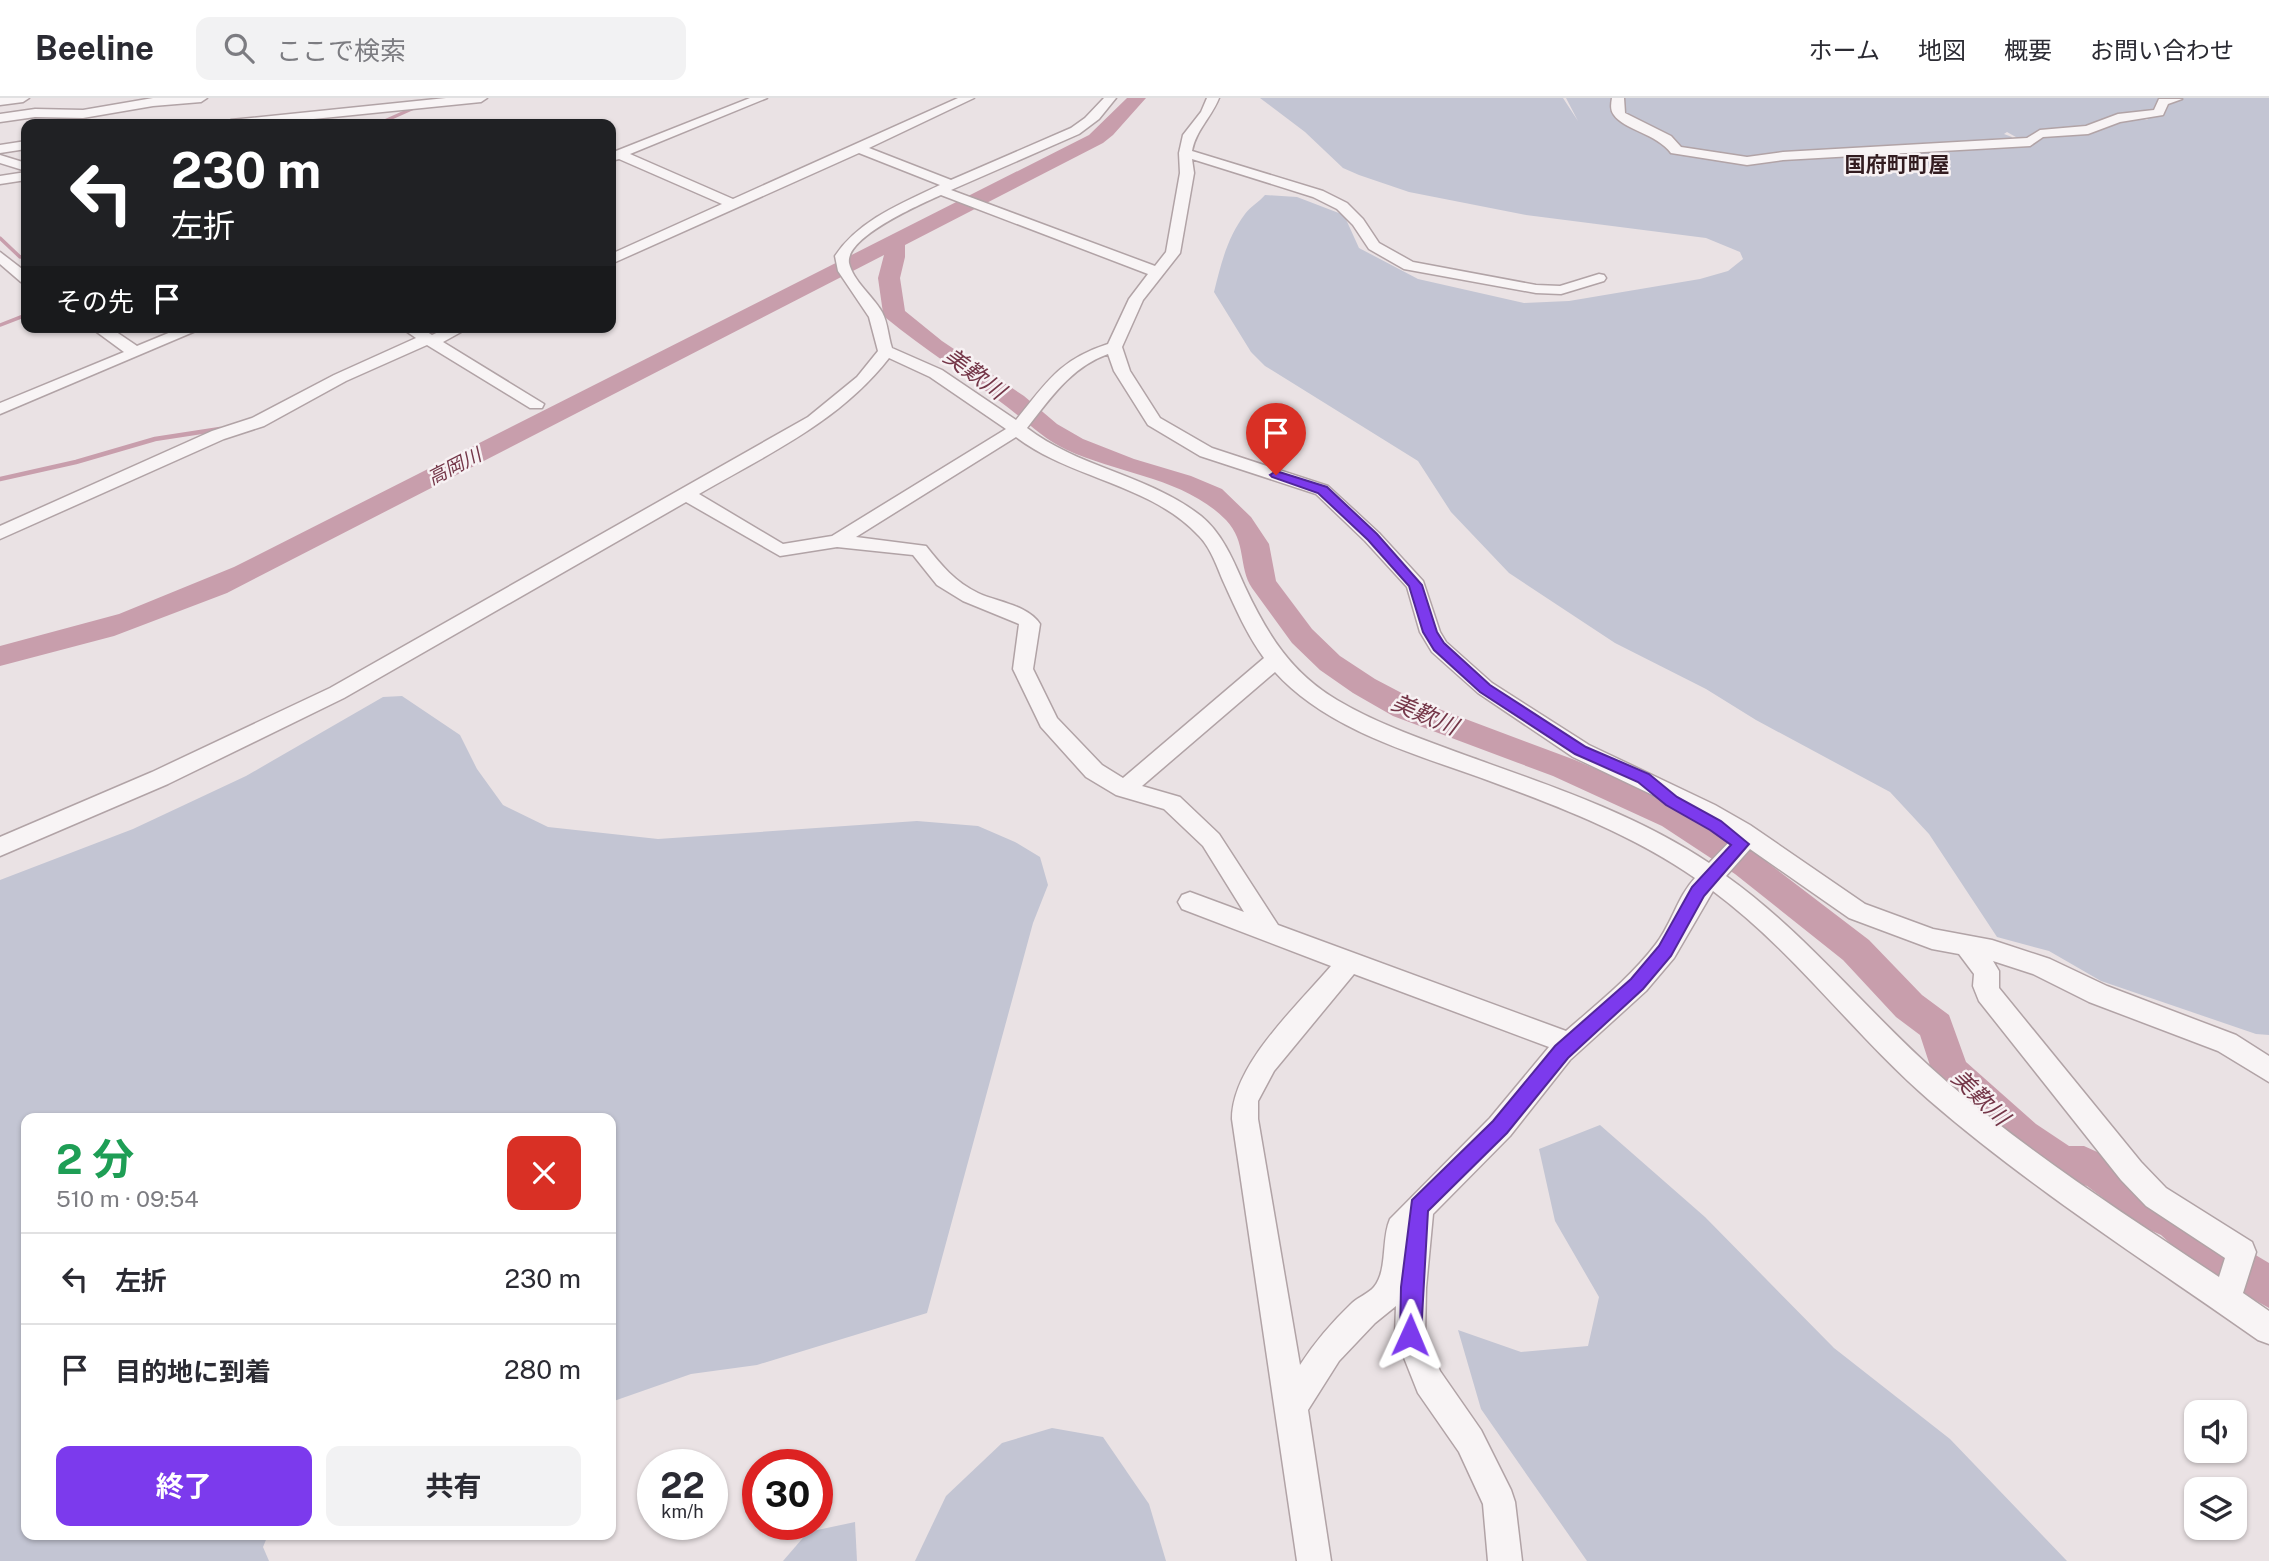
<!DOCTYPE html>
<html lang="ja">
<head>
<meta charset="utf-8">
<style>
  :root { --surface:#fff; --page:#f2f2f3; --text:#2b2b33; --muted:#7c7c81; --line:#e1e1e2; --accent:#7c3aed }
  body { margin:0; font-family:"Public Sans","Noto Sans JP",sans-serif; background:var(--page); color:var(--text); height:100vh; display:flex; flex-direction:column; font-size:26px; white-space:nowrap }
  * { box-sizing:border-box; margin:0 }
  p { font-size:23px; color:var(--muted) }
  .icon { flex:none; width:38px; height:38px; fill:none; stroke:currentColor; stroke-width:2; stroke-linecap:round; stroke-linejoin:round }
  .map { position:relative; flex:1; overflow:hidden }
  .panel { position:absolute; left:21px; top:1015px; width:595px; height:427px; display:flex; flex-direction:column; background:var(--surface); border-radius:14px; box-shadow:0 2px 5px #0004 }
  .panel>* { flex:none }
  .hud { position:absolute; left:21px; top:21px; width:595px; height:214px; border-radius:14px; box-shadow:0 2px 5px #0004; background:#202124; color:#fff; overflow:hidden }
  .buttons { position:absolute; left:2184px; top:1302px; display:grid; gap:14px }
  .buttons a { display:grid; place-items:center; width:63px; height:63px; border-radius:14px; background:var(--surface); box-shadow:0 2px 5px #0004; font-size:35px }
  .speed { position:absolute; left:637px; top:1351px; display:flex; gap:14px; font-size:35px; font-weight:700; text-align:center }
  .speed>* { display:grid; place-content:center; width:91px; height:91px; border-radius:50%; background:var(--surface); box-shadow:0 2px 5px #0004; line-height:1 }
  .speed small { font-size:18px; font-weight:400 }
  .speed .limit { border:10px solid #d22; background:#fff; color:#111 }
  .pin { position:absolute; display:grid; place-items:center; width:60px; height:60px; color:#fff; margin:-72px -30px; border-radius:50% 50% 50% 0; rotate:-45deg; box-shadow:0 0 7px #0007 }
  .pin .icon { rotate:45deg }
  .me { position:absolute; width:77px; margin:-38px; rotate:1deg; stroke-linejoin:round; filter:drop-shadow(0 0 5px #0008) }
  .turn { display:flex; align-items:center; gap:24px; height:147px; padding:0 35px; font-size:32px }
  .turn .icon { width:91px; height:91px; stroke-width:2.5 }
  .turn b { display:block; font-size:49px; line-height:60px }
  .then { display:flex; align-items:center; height:66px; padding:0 35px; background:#0003; gap:14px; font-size:26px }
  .round { display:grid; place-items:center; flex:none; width:74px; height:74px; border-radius:14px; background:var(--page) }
  .head { display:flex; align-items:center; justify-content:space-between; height:119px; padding:0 35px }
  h1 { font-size:42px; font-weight:700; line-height:52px; color:#1e9e55 }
  .primary-button { display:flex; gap:14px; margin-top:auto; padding:14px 35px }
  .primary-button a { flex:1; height:80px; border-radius:14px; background:var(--accent); color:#fff; font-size:28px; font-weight:700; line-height:80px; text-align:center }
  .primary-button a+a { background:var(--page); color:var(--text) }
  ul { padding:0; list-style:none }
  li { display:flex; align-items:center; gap:21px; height:91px; padding:0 35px; border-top:2px solid var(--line) }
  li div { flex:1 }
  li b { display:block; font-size:26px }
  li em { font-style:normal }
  header { display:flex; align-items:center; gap:42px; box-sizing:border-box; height:98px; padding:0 35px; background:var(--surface); border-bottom:2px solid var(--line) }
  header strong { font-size:33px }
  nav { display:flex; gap:38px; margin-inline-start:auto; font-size:24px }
  .search { width:490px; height:63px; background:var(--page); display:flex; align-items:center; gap:18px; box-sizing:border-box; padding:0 24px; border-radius:14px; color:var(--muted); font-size:26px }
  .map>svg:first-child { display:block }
</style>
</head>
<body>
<header>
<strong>Beeline</strong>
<div class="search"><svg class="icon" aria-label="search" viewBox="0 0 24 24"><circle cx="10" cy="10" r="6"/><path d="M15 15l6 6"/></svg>ここで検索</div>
<nav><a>ホーム</a><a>地図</a><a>概要</a><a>お問い合わせ</a></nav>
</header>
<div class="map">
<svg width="2269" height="1463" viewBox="0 0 2269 1463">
  <rect width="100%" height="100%" fill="#eae2e4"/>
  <g fill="#c3c5d3">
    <path d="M1260,0H1563L1578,23L1566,0H1615L1614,8L1674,52L1745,64L2001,46L2134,19L2148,22L2145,19L2165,4L2182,0H2269V937L2256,936L2101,883L2049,853L1997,839L1929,736L1890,694L1756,622L1706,591L1615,545L1509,475L1451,414L1418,363L1265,268L1251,254L1214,194C1221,166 1227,140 1245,116C1250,109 1259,104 1265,97L1297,99L1344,117L1359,150L1418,181L1524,205L1569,203L1700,181L1728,173L1743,161L1740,154L1706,140L1526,117L1409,94L1359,77L1343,70L1305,34Z"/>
    <polygon points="1620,0 2176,0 2164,2 2157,12 2023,43 2007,34 2004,36 2012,39 2011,41 1749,62 1693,56 1622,15"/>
    <polygon points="402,598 460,637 477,671 503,707 548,729 658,741 917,723 978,728 1015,744 1040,759 1048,787 1033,825 927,1215 757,1267 691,1276 611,1304 611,1020 26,1020 26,1437 268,1437 263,1449 269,1463 0,1463 0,782 133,731 246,678 383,599"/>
    <polygon points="1600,1027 1705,1119 1834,1250 1950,1341 2067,1463 1587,1463 1481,1311 1458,1232 1521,1254 1588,1248 1599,1199 1555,1123 1539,1051"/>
    <polygon points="1052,1330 1103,1339 1149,1406 1166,1463 915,1463 946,1398 1002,1345"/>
    <polygon points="855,1424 857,1463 783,1463 808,1434"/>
  </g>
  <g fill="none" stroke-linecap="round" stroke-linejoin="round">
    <g stroke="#c89eac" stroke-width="3.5">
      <polyline points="378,26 416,9"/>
      <polyline points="0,140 20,159 26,158"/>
      <polyline points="0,227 26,217"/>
    </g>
    <polyline stroke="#c89eac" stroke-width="4.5" points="0,381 76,364 155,341 220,331"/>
    <path fill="#c89eac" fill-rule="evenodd" d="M1127,0H1146L1113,37L1103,45L905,147V159L900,180L905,213L942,243L1024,298L1057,326L1083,341L1134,361L1191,378L1222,391L1251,419L1269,446L1276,483L1312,531L1340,558L1375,581L1415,602L1575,662L1686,710L1759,758L1869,842L1922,897L1949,917L1966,964L2036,1026L2069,1048H2084L2115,1062L2169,1099L2191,1109L2227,1140L2269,1165V1210L2197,1170L2161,1137L2139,1127L2087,1088L2074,1085L2067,1088L2053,1082L2008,1052L1936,986L1920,937L1896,919L1843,862L1735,776L1662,728L1553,678L1393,618L1353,595L1320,572L1292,545L1252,490C1238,469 1247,444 1226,422C1185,380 1119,376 1067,352C1043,341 1026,323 1006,308C967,278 925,252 886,220L883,215L878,180L884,157L227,495L114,538L0,568V548L119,516L234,469L1089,37Z"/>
    <g stroke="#b1a3a6" stroke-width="3">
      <g id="minor">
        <polygon points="0,0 29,0 23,4 0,7"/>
        <polygon points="153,0 207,0 201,4 153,8 83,20 35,19 0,24 0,16 35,11 83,12"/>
        <polygon points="446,0 487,0 481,4 264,26 225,26 231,22"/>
        <path d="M750,0H767L630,56L733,101L958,0H974L869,50L951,82L1071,30L1085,20L1104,0H1116L1099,21L1079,36L951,92L1155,168L1166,154L1180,75L1179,55L1183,37L1201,14L1207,0H1219C1211,20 1196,32 1192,53L1323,93L1347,105L1363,121L1379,145L1413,164L1536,187L1560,188L1599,176L1604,177L1606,180L1604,183L1561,196L1536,195L1404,171L1369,151L1353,127L1337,111L1313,99L1192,61L1194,75L1180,155L1143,202L1122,249L1130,273L1160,320L1212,350L1328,388L1379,435L1423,483L1440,534L1446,544L1492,585L1589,647L1715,707L1750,727L1865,806L1933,831L1992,842L2050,861L2107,888L2236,937L2269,958V984L2218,953L2089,904L2033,876L1993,863L1999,873V890L2141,1064L2166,1090L2252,1144L2256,1154L2243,1195L2269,1213V1246L2258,1242C2147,1164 2032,1091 1929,1002C1853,936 1794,853 1713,793L1674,860L1646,893L1570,962L1510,1038L1433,1116L1426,1190L1425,1237L1440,1273L1481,1332L1511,1392L1515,1404L1522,1463H1488L1483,1406L1459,1354L1418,1295L1395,1237L1396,1208L1375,1225L1339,1263L1308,1312L1331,1463H1297L1232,1021C1232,967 1297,908 1331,868L1182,811L1178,804L1182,797L1190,794L1244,814L1203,748L1164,711L1116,697L1086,679L1041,629L1013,571L1019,526L963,503L937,487L913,457L837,449L780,458L686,404L344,600L168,686L0,758V739L152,674L330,590L808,319L857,279L878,253L869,219L838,173L835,158C859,122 902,105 940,87L859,55L611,166V156L722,106L619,61L611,63V55ZM941,97L1148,176L1129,201L1108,246C1059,262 1047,284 1016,322L942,272L892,250C888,238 888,225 882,214C873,198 853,183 849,165C845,139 921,106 941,97ZM1108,256L1114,273L1148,327L1200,358L1316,396L1365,443L1407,489L1420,534L1432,554L1478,595L1573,659L1699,719L1734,739L1709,765C1637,717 1554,689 1473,660C1427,643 1379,627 1337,602C1291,575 1267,536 1245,489C1234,464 1223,436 1201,418C1149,377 1079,370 1027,330C1050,301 1071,269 1108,256ZM889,260L930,279L1006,331L832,438L783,446L699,396C768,356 839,324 889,260ZM1016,339C1071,381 1151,386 1199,438C1211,450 1217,469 1224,485C1236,511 1247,537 1264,560L1123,680L1102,667L1057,620L1033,571L1040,526C1028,507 997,504 978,495C955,484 941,467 926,448L856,439ZM1275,574C1327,632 1415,656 1487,682C1560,709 1631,736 1695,780C1678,798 1672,825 1656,846C1631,879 1598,905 1566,933L1278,827L1219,736L1180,699L1142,688ZM1750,751L1849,820L1932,851L1959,856L1974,876L1973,888L1979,903L2121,1082L2146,1108L2225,1160L2219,1179C2126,1117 2032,1057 1947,984C1870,918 1809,837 1726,778ZM1354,876L1549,949L1490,1020L1390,1121C1381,1141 1388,1172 1374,1189C1368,1196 1358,1199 1352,1205C1332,1224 1315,1244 1300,1267L1258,1021V1003L1274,973Z"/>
        <path d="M1612,0H1624L1625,15L1671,38L1681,49L1747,59L1783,54L2027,40L2040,32L2086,28L2118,16L2154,12L2159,1H2182L2168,6L2163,17L2120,24L2088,36L2043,39L2030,48L1783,62L1747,67L1671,55C1657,36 1623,31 1614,17C1610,12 1611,6 1612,0Z"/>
        <polygon points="26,43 26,51 0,55 0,47"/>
        <polygon points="0,57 26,65 26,73 0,65"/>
        <polygon points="26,74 26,82 0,86 0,78"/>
        <polygon points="0,154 26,174 26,185 21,184 0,166"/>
        <polygon points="90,229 109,229 137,248 183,229 205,229 0,316 0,305 124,254"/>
        <polygon points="400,229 419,229 432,237 449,229 470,229 443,244 544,306 542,310 530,310 427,247 346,283 264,328 224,341 0,441 0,428 212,333 252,320 334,277 416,240"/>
      </g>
    </g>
    <use href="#minor" fill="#f8f4f5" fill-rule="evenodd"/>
  </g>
  <polygon fill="#7c3aed" stroke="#51269a" stroke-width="2" points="1276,373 1327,389 1377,436 1422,487 1437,534 1444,545 1490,587 1586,649 1649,676 1677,699 1721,723 1749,746 1704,798 1671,858 1643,891 1568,960 1507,1035 1428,1113 1421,1237 1418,1245 1410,1248 1403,1245 1400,1237 1401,1189 1412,1102 1493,1023 1555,948 1631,881 1659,848 1692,789 1731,747 1710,732 1666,707 1638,684 1575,656 1480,594 1434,552 1423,534 1409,488 1368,442 1318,395 1272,379 1270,377"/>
  <g text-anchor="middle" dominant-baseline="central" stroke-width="5" stroke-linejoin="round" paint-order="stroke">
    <g font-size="19" font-style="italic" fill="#743648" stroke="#f7f1f3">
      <text transform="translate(454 368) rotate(-27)">高岡川</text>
    </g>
    <g font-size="21" font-weight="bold" fill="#321c20" stroke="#f7f1f3">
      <text x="1897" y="66">国府町町屋</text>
    </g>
    <g font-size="23" font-style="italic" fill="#743648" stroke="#f7f1f3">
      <text transform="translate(975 275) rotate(36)">美歎川</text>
      <text transform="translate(1425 616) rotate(23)">美歎川</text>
      <text transform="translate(1981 999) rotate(44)">美歎川</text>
    </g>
  </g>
</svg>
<div class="buttons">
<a><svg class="icon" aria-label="sound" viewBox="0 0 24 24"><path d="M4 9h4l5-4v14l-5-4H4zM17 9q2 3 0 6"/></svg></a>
<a><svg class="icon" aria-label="layers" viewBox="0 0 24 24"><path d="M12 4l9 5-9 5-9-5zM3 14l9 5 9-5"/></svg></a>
</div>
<div class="speed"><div>22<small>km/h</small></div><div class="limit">30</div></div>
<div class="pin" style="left:1276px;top:377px;background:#d93025"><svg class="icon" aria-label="arrive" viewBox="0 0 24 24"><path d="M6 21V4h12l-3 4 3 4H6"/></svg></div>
<svg class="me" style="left:1410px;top:1237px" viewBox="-20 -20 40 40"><path d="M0-17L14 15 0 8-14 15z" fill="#7c3aed" stroke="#fff" stroke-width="4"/></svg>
<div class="hud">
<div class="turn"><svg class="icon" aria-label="left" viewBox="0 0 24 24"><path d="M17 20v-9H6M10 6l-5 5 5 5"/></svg><div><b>230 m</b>左折</div></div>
<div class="then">その先<svg class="icon" aria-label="arrive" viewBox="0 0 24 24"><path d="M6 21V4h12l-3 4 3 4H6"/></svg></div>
</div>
<section class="panel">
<div class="head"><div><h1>2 分</h1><p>510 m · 09:54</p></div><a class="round" style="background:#d93025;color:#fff"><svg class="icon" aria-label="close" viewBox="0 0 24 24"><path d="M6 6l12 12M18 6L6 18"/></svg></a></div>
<ul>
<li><svg class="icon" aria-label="left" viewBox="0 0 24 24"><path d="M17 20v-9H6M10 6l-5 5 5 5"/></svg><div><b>左折</b></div><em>230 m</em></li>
<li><svg class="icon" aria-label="arrive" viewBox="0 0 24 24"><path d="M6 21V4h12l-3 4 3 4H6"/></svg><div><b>目的地に到着</b></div><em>280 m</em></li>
</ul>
<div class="primary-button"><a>終了</a><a>共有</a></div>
</section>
</div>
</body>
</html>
